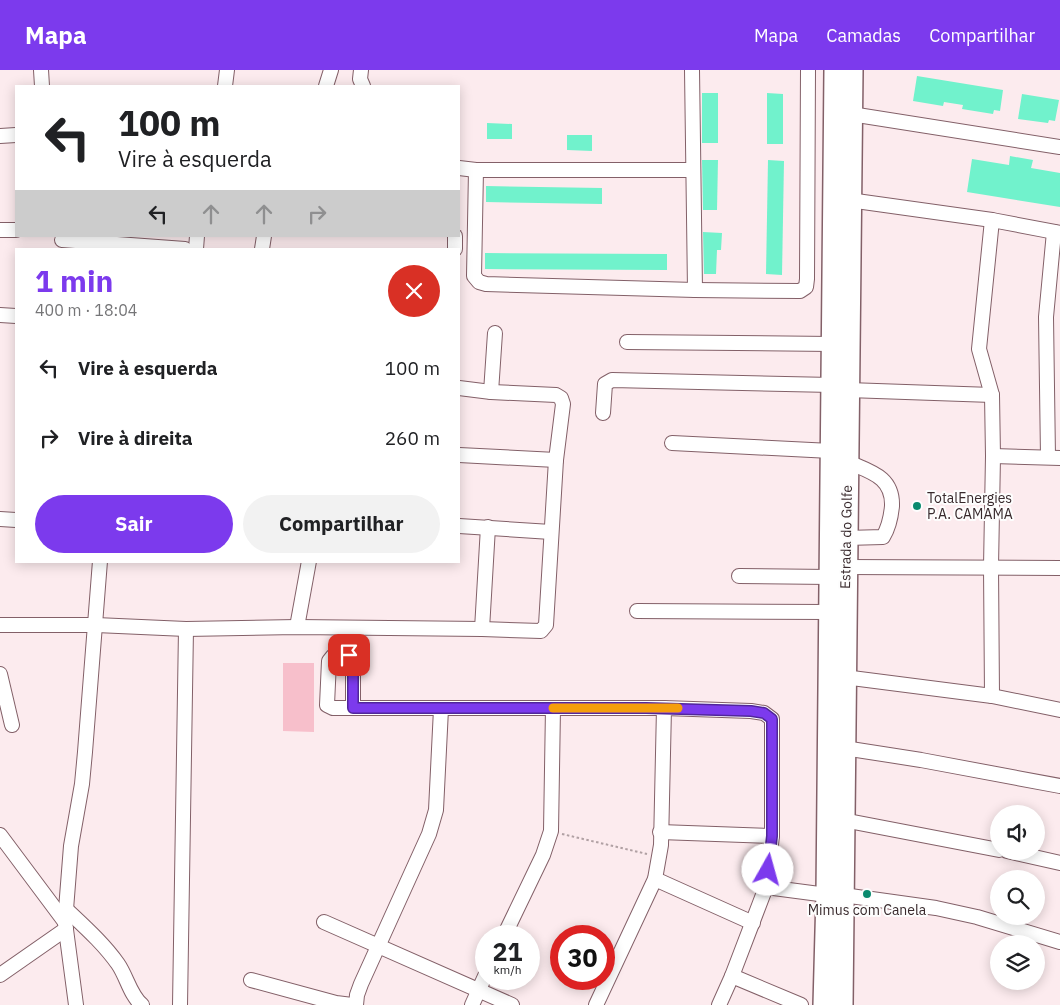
<!DOCTYPE html>
<html lang="pt">
<head>
<meta charset="utf-8">
<style>
  :root { --surface:#fff; --page:#f2f2f2; --text:#202124; --muted:#757577; --accent:#7c3aed }
  body { margin:0; font-family:"IBM Plex Sans",sans-serif; background:var(--page); color:var(--text); height:100vh; display:flex; flex-direction:column; font-size:19px; white-space:nowrap }
  * { box-sizing:border-box; margin:0 }
  p { font-size:16px; color:var(--muted) }
  .icon { flex:none; width:28px; height:28px; fill:none; stroke:currentColor; stroke-width:2; stroke-linecap:round; stroke-linejoin:round }
  .map { position:relative; flex:1; overflow:hidden }
  .panel { position:absolute; left:15px; top:178px; width:445px; height:315px; display:flex; flex-direction:column; background:var(--surface); border-radius:0px; box-shadow:0 2px 12px #0003 }
  .panel>* { flex:none }
  .hud { position:absolute; left:15px; top:15px; width:445px; height:152px; border-radius:0px; box-shadow:0 2px 12px #0003; background:#fff; color:var(--text); overflow:hidden }
  .tools { position:absolute; left:990px; top:735px; display:grid; gap:10px }
  .tools a { display:grid; place-items:center; width:55px; height:55px; border-radius:50%; background:var(--surface); box-shadow:0 2px 12px #0003; font-size:25px }
  .speed { position:absolute; left:475px; top:855px; display:flex; gap:10px; font-size:25px; font-weight:700; text-align:center }
  .speed>* { display:grid; place-content:center; width:65px; height:65px; border-radius:50%; background:var(--surface); box-shadow:0 2px 12px #0003; line-height:1 }
  .speed small { font-size:12px; font-weight:400 }
  .speed .limit { border:8px solid #d22; background:#fff; color:#111 }
  .pin { position:absolute; display:grid; place-items:center; width:42px; height:42px; color:#fff; margin:-21px; border-radius:10px; box-shadow:0 2px 8px #0006 }
  .me { position:absolute; width:55px; margin:-28px; rotate:7deg; stroke-linejoin:round; filter:drop-shadow(0 0 4px #0008) }
  .turn { display:flex; align-items:center; gap:18px; height:105px; padding:0 20px; font-size:22px }
  .turn .icon { width:65px; height:65px; stroke-width:2.5 }
  .turn b { display:block; font-size:35px; line-height:42px }
  .lanes { display:flex; align-items:center; height:48px; padding:0 20px; background:#0003; justify-content:center; gap:25px; direction:ltr }
  .lanes .off { opacity:.35 }
  .round { display:grid; place-items:center; flex:none; width:52px; height:52px; border-radius:26px; background:var(--page) }
  .overview { display:flex; align-items:center; justify-content:space-between; height:85px; padding:0 20px }
  h1 { font-size:30px; font-weight:700; line-height:38px; color:var(--accent) }
  .action { display:flex; gap:10px; margin-top:auto; padding:10px 20px }
  .action a { flex:1; height:58px; border-radius:30px; background:var(--accent); color:#fff; font-size:20px; font-weight:700; line-height:58px; text-align:center }
  .action a+a { background:var(--page); color:var(--text) }
  ul { padding:0; list-style:none }
  li { display:flex; align-items:center; gap:15px; height:70px; padding:0 20px }
  li div { flex:1 }
  li b { display:block; font-size:19px }
  li em { font-style:normal }
  header { display:flex; align-items:center; gap:30px; box-sizing:border-box; height:70px; padding:0 25px; background:var(--accent); color:#fff }
  header strong { font-size:24px }
  nav { display:flex; gap:28px; margin-inline-start:auto; font-size:18px }
  .map>svg:first-child { display:block }
</style>
</head>
<body>
<header>
<strong>Mapa</strong>
<nav><a>Mapa</a><a>Camadas</a><a>Compartilhar</a></nav>
</header>
<div class="map">
<svg width="1060" height="935" viewBox="0 0 1060 935">
  <rect width="100%" height="100%" fill="#fcebee"/>
  <polygon fill="#f7bfcb" points="283,593 314,593 314,662 283,661"/>
  <g fill="#71f2cc">
    <polygon points="917,6 1003,20 1000,41 994,40 993,44 962,39 963,35 944,32 943,36 913,31"/>
    <rect x="702" y="23" width="16" height="50"/>
    <polygon points="767,23 783,24 783,74 767,74"/>
    <polygon points="1022,24 1059,30 1055,51 1049,50 1048,53 1018,49"/>
    <polygon points="487,53 512,54 512,69 487,69"/>
    <polygon points="567,65 592,65 592,81 567,80"/>
    <polygon points="1010,86 1033,90 1031,98 1060,103 1060,137 967,122 972,89 1009,95"/>
    <polygon points="702,90 718,90 717,140 703,140"/>
    <polygon points="768,90 784,91 782,205 766,204"/>
    <polygon points="486,116 602,118 602,134 486,132"/>
    <polygon points="703,162 722,163 721,180 717,180 716,204 704,204"/>
    <polygon points="485,183 667,184 667,200 485,199"/>
  </g>
  <g fill="none" stroke-linecap="round" stroke-linejoin="round">
    <g stroke="#836068" stroke-width="16">
      <g id="minor">
        <polyline points="41,0 42,16"/>
        <polyline points="361,0 360,9 363,16"/>
        <polyline points="692,0 695,220"/>
        <polyline points="225,16 227,0"/>
        <polyline points="326,16 331,0"/>
        <polyline points="851,44 1060,77"/>
        <polyline points="0,66 16,65"/>
        <polyline points="459,98 476,100 693,100"/>
        <polyline points="476,100 474,206 479,212 486,214 695,220 800,221 806,217 807,209 808,0"/>
        <polyline points="849,130 992,150 1060,163"/>
        <polyline points="0,160 16,160"/>
        <polyline points="62,170 185,179"/>
        <polyline points="196,179 197,166"/>
        <polyline points="262,179 264,166"/>
        <polyline points="455,179 455,166"/>
        <polyline points="0,245 16,246"/>
        <polyline points="627,272 832,274"/>
        <polyline points="848,320 992,325"/>
        <polyline points="491,322 495,263"/>
        <polyline points="603,343 605,314 612,310 832,315"/>
        <polyline points="672,373 831,381"/>
        <polyline points="459,385 556,390"/>
        <polyline points="993,386 1060,388"/>
        <polyline points="1048,387 1046,247 1054,162"/>
        <polyline points="0,449 16,450"/>
        <polyline points="459,456 551,462"/>
        <path d="M846,468L883,467C889,457 891,447 892,436C893,407 871,402 848,392"/>
        <polyline points="845,497 1060,498"/>
        <polyline points="739,506 830,507"/>
        <polyline points="637,541 830,542"/>
        <polyline points="0,555 96,555 186,559 297,557 482,559 541,561 546,555 556,390 563,334 561,328 556,325 491,322 459,318"/>
        <polyline points="297,557 309,491"/>
        <polyline points="482,559 488,457"/>
        <polyline points="0,604 12,655"/>
        <polyline points="844,607 992,626 1060,640"/>
        <polyline points="992,626 991,497 993,386 992,325 979,279 992,150"/>
        <polyline points="353,638 353,589 349,585 333,586 329,591 327,635 333,638 664,638 751,641 764,643 772,649 772,766 766,817 732,906 719,935"/>
        <polyline points="844,678 921,690 1060,716"/>
        <polyline points="843,750 999,780"/>
        <polyline points="660,762 772,766"/>
        <polyline points="0,765 65,852"/>
        <polyline points="1007,781 1060,793"/>
        <polyline points="655,809 753,853"/>
        <polyline points="766,817 827,825"/>
        <polyline points="843,825 936,838 977,847 1060,872"/>
        <path d="M67,840C85,857 104,874 118,894C127,907 130,925 142,935"/>
        <polyline points="324,852 512,935"/>
        <polyline points="504,866 543,785 551,761 553,638"/>
        <polyline points="0,905 66,859"/>
        <polyline points="732,906 801,935"/>
        <polyline points="251,910 336,933 352,935"/>
        <polyline points="76,935 65,852 71,776 82,714 85,682 100,491"/>
        <polyline points="180,935 186,559"/>
        <polyline points="356,935 357,925 361,914 429,764 436,740 441,639"/>
        <polyline points="472,935 486,904"/>
        <polyline points="596,935 655,809 661,775 664,638"/>
      </g>
    </g>
    <g stroke="#836068" stroke-width="24">
      <g id="highway">
        <polyline points="824,935 827,825 835,0"/>
        <polyline points="842,935 852,0"/>
      </g>
    </g>
    <polyline stroke="#b0a0a3" stroke-width="2" stroke-dasharray="2.5 2.5" stroke-linecap="butt" points="562,764 647,784"/>
    <use href="#minor" stroke="#fff" stroke-width="14"/>
    <use href="#highway" stroke="#fff" stroke-width="21"/>
  </g>
  <g fill="none" stroke-linecap="round" stroke-linejoin="round">
    <g stroke="#51269a" stroke-width="12">
      <polyline id="route" points="349,585 353,589 353,638 646,638 751,641 764,643 772,649 772,766 768,800"/>
    </g>
    <use href="#route" stroke="#7c3aed" stroke-width="9"/>
    <polyline stroke="#f59e0b" stroke-width="9" points="553,638 678,638"/>
  </g>
  <g fill="#0a8a6e" stroke="#fdfdfd" stroke-width="2">
    <circle cx="917" cy="436" r="5"/>
    <circle cx="867" cy="824" r="5"/>
  </g>
  <g text-anchor="middle" dominant-baseline="central" stroke-width="4" stroke-linejoin="round" paint-order="stroke">
    <g font-size="14" fill="#38292c" stroke="#fdfdfd" text-anchor="start">
      <text x="927" y="428">TotalEnergies<tspan x="927" dy="16">P.A. CAMAMA</tspan></text>
      <text x="867" y="840" text-anchor="middle">Mimus com Canela</text>
    </g>
    <g font-size="14" fill="#38292c" stroke="#fdfdfd">
      <text transform="translate(846 467) rotate(-89)">Estrada do Golfe</text>
    </g>
  </g>
</svg>
<div class="tools">
<a><svg class="icon" aria-label="sound" viewBox="0 0 24 24"><path d="M4 9h4l5-4v14l-5-4H4zM17 9q2 3 0 6"/></svg></a>
<a><svg class="icon" aria-label="search" viewBox="0 0 24 24"><circle cx="10" cy="10" r="6"/><path d="M15 15l6 6"/></svg></a>
<a><svg class="icon" aria-label="layers" viewBox="0 0 24 24"><path d="M12 4l9 5-9 5-9-5zM3 14l9 5 9-5"/></svg></a>
</div>
<div class="speed"><div>21<small>km/h</small></div><div class="limit">30</div></div>
<div class="pin" style="left:349px;top:585px;background:#d93025"><svg class="icon" aria-label="arrive" viewBox="0 0 24 24"><path d="M6 21V4h12l-3 4 3 4H6"/></svg></div>
<svg class="me" style="left:768px;top:800px" viewBox="-20 -20 40 40"><circle r="19" fill="#fff"/><path d="M0-13L10 11 0 6-10 11z" fill="#7c3aed"/></svg>
<div class="hud">
<div class="turn"><svg class="icon" aria-label="left" viewBox="0 0 24 24"><path d="M17 20v-9H6M10 6l-5 5 5 5"/></svg><div><b>100 m</b>Vire à esquerda</div></div>
<div class="lanes"><svg class="icon" aria-label="left" viewBox="0 0 24 24"><path d="M17 20v-9H6M10 6l-5 5 5 5"/></svg><svg class="icon off" aria-label="ahead" viewBox="0 0 24 24"><path d="M12 20V5M6 11l6-6 6 6"/></svg><svg class="icon off" aria-label="ahead" viewBox="0 0 24 24"><path d="M12 20V5M6 11l6-6 6 6"/></svg><svg class="icon off" aria-label="right" viewBox="0 0 24 24"><path d="M7 20v-9h11M14 6l5 5-5 5"/></svg></div>
</div>
<section class="panel">
<div class="overview"><div><h1>1 min</h1><p>400 m · 18:04</p></div><a class="round" style="background:#d93025;color:#fff"><svg class="icon" aria-label="close" viewBox="0 0 24 24"><path d="M6 6l12 12M18 6L6 18"/></svg></a></div>
<ul>
<li><svg class="icon" aria-label="left" viewBox="0 0 24 24"><path d="M17 20v-9H6M10 6l-5 5 5 5"/></svg><div><b>Vire à esquerda</b></div><em>100 m</em></li>
<li><svg class="icon" aria-label="right" viewBox="0 0 24 24"><path d="M7 20v-9h11M14 6l5 5-5 5"/></svg><div><b>Vire à direita</b></div><em>260 m</em></li>
</ul>
<div class="action"><a>Sair</a><a>Compartilhar</a></div>
</section>
</div>
</body>
</html>
